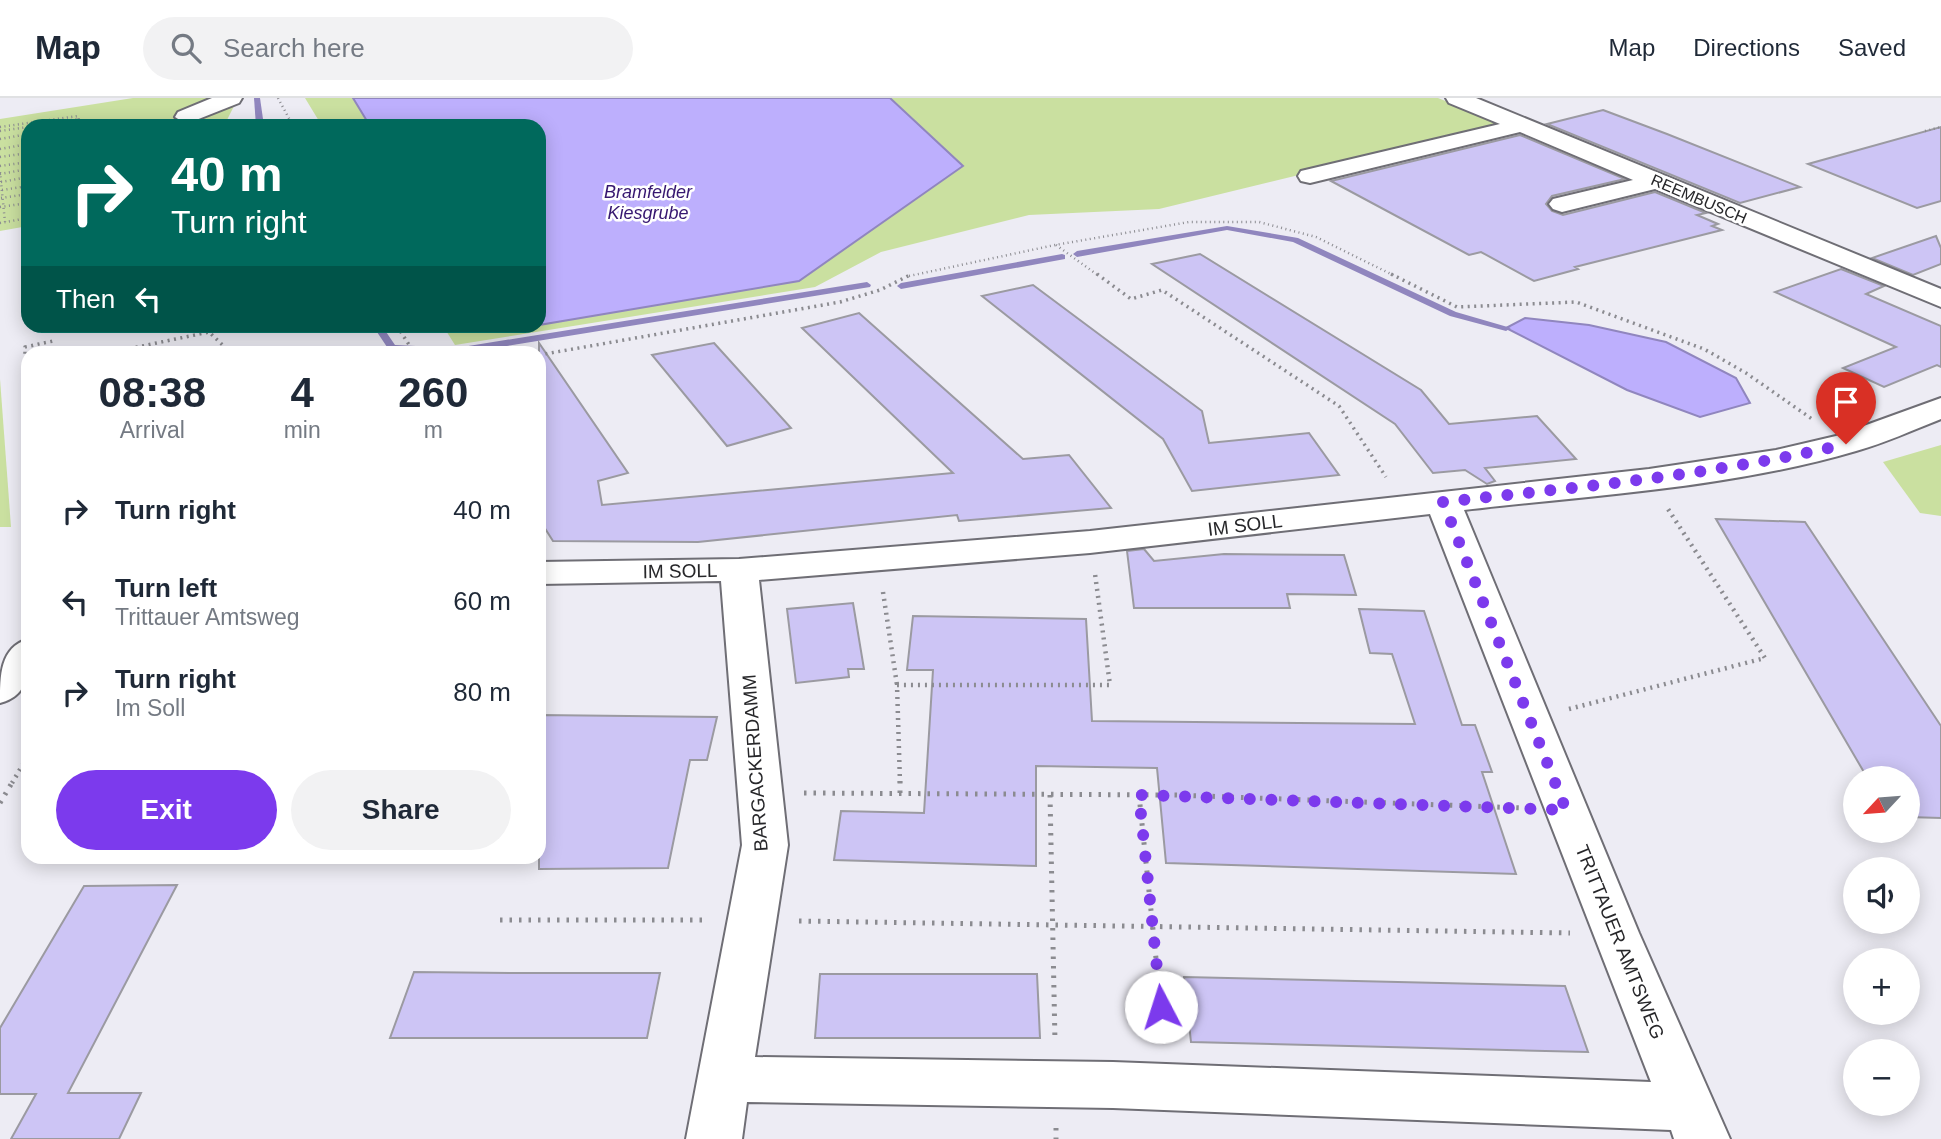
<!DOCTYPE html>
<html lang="en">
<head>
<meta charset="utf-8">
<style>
  :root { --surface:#fff; --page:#f2f2f3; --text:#1f2937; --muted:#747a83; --line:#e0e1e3; --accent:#7c3aed }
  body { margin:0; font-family:Arial,sans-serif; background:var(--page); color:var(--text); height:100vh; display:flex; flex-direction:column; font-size:26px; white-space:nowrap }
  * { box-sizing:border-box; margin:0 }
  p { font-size:23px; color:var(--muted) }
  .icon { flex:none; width:38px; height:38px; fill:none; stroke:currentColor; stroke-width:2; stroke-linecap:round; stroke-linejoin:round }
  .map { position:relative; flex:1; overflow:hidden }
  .panel { position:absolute; left:21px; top:248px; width:525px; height:518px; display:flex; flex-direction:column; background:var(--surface); border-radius:21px; box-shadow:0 4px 18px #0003 }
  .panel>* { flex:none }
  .top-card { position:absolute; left:21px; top:21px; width:525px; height:214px; border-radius:21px; box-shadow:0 4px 18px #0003; background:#00695c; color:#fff; overflow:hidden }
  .needle { width:46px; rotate:244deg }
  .controls { position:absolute; left:1843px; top:668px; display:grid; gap:14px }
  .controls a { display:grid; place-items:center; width:77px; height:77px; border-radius:50%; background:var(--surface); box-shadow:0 4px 18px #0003; font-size:35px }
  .pin { position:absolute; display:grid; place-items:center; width:60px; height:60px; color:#fff; margin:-72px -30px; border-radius:50% 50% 50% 0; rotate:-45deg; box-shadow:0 0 7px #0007 }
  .pin .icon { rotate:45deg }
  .me { position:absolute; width:77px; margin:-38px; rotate:355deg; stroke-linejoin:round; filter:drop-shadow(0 0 5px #0008) }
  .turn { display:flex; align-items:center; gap:24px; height:147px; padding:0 35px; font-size:32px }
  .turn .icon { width:91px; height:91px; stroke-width:2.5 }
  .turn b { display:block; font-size:49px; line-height:60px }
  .then { display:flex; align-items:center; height:66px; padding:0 35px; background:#0003; gap:14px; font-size:26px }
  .eta { display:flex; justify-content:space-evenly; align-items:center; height:119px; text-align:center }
  .eta b { font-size:42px; font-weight:800; line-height:49px }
  .button { display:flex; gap:14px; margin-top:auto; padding:14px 35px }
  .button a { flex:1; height:80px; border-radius:42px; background:var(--accent); color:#fff; font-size:28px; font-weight:800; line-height:80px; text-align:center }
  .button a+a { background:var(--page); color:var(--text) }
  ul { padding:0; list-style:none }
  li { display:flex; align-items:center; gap:21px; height:91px; padding:0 35px }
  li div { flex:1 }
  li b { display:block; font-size:26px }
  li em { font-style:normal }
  header { display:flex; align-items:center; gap:42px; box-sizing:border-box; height:98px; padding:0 35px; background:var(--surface); border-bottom:2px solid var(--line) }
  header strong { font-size:33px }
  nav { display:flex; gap:38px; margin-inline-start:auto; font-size:24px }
  .search { width:490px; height:63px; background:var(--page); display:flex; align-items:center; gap:18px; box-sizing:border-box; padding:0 24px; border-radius:38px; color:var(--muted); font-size:26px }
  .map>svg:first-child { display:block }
</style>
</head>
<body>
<header>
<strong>Map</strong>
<div class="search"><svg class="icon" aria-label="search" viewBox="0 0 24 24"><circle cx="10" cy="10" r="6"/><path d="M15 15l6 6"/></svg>Search here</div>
<nav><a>Map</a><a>Directions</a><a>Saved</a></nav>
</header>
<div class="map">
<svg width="1941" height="1041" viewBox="0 0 1941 1041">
  <rect width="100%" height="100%" fill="#edecf4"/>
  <g fill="#cae0a0">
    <polygon points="133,0 238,0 224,28 28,28 28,128 0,133 0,21"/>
    <polygon points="305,0 1438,0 1505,27 1159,111 1029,117 881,154 815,189 455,247 443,228 539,228 539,28 322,28"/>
    <polygon points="0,281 11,429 0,429"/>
    <polygon points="1941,347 1941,418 1920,415 1883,364"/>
  </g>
  <g fill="#bdaffd" stroke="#9086be" stroke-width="2">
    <polygon points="353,0 890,0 963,68 799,183 539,227 539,28 370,28"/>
    <polygon points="1525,220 1589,227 1666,244 1736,280 1750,305 1700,319 1627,292 1506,230"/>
  </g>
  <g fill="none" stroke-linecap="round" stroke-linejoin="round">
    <g fill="#9086be" fill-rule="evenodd">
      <polygon points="254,0 260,0 264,28 256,28"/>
      <polygon points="1227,128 1298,140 1456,214 1511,230 1506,233 1450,218 1293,144 1227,132 1077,159 1073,156 1077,153"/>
      <polygon points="1062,156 1065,157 1065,161 901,191 897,188 901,185"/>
      <polygon points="867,184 871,187 870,189 458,256 389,252 373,228 382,228 395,247 456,250"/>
    </g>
  </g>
  <g fill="#cdc5f5" stroke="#9b9aa1" stroke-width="2">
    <polygon points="1603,12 1667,36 1800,89 1740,105 1547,26"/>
    <polygon points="1941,29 1941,103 1917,110 1808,66"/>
    <polygon points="1520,37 1625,81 1552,98 1546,106 1552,113 1563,117 1655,94 1706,115 1697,117 1718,126 1712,128 1722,132 1575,169 1578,171 1534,183 1481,154 1469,157 1331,83"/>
    <polygon points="1936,138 1941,150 1941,166 1913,177 1872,160"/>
    <polygon points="1200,156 1421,292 1449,326 1537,318 1576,361 1485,370 1495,383 1487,386 1465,372 1433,375 1395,326 1152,166"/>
    <polygon points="1841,171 1884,188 1866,196 1941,228 1941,269 1937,267 1884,289 1843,270 1896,249 1775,194"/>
    <polygon points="1033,187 1202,313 1209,345 1309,335 1339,377 1192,393 1163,341 982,198"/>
    <polygon points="859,215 1023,361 1069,357 1111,410 959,423 957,417 698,444 553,443 539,421 539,245 628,375 598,383 602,407 953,375 802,230"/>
    <polygon points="714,245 791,330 727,348 652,257"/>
    <polygon points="1716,421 1805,424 1941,628 1941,720 1908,719 1908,681 1868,681"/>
    <polygon points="1144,451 1154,463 1224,456 1344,457 1356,497 1287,496 1290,510 1134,510 1127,453"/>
    <polygon points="853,505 864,571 848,571 849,579 796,585 787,511"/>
    <polygon points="1359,511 1424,513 1462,627 1475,627 1492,674 1482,674 1516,776 1166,765 1157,670 1036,668 1036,768 834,762 841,713 924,715 933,572 907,572 913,518 1086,521 1092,623 1415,626 1392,556 1370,555"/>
    <polygon points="539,617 717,619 707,662 690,662 668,770 539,771"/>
    <polygon points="177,787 68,995 141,995 119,1041 11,1041 36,996 0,996 0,930 84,788"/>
    <polygon points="414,874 512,875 660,875 647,940 390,940"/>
    <polygon points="820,876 1037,876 1040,940 815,940"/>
    <polygon points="1184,879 1565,888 1588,954 1191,944"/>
  </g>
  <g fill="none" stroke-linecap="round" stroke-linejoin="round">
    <g stroke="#6f6e75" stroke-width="4">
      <g id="minor">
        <polygon points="212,0 242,0 239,5 186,26 175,19 178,14"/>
        <polygon points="1446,0 1476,0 1941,191 1941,209 1655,91 1562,114 1553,111 1549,106 1553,101 1633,82 1520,34 1310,85 1301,83 1298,78 1301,73 1500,26 1449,5"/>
        <path d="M1941,300V321C1913,332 1885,345 1856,353C1730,390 1594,397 1464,412L1639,835L1730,1041H1674L1671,1032L1113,1010L747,1004L742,1041H686L742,747L721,483L539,486V464L739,461L1090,433L1649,371L1776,352L1836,338ZM1430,416L1651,984L1113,964L755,959L788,747L759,482L1090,455Z"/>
        <path d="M28,541C28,569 32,597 0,605C0,577 0,550 28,541Z"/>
      </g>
    </g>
    <g stroke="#8b8b90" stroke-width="2.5" stroke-dasharray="1 3.5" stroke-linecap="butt">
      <polyline points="278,0 293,28"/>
      <polyline points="31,28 79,21"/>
      <polyline points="0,29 78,18 80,28"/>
      <polyline points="0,33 28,29"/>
      <polyline points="1925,33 1941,29"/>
      <polyline points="0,41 28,36"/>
      <polyline points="0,51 28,46"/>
      <polyline points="0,59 28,55"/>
      <polyline points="0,68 28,64"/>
      <polyline points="0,74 5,124"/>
      <polyline points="0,76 28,71"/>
      <polyline points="1,84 28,79"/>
      <polyline points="2,92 28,88"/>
      <polyline points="1,100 28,96"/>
      <polyline points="0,109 28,105"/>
      <polyline points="0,125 28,120"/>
      <polyline points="1056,147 1099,178"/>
      <polyline points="909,178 1055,147 1189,124 1259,124 1316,139 1395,178"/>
    </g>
    <g stroke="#8b8b90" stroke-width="3.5" stroke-dasharray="2 4.5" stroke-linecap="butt">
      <polyline points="1097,176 1131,201 1162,192 1339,308 1386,379"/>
      <polyline points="1391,176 1457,209 1576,204 1704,251 1746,275 1812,321"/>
      <polyline points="397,228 415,256"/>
      <polyline points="104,256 209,234 232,256"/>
      <polyline points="539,257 840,204 880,192 912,176"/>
      <polyline points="28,271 25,272 25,249 53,243"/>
    </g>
    <g stroke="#8b8b90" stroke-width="4.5" stroke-dasharray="2 5" stroke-linecap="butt">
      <polyline points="883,494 897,587"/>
      <polyline points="1569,611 1765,560 1668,411"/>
      <polyline points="12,685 28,658"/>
      <polyline points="900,685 897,587 1110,587 1095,476"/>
    </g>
    <g stroke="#8b8b90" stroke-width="5" stroke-dasharray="2.5 7" stroke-linecap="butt">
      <polyline points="900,683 900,696"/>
      <polyline points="804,695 1176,697 1523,710"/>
      <polyline points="1050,697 1055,944"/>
      <polyline points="1139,697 1165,947"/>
      <polyline points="0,705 13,683"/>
      <polyline points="500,822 706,822"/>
      <polyline points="799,823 1570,835"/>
      <polyline points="1056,1030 1056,1041"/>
    </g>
    <use href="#minor" fill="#fff" fill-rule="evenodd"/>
  </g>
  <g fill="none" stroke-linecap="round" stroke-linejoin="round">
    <path stroke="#7c3aed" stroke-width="12" stroke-dasharray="0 21.6" d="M1161,909L1139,697L1566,712L1443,404C1578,389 1714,377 1846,346"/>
  </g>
  <g text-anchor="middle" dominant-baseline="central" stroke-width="5" stroke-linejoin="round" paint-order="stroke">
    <g font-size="16" fill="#27272a" stroke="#fff">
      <text transform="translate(1699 101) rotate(23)">REEMBUSCH</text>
    </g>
    <g font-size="18" font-style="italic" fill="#361770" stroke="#fff">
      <text x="648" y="94">Bramfelder<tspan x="648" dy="21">Kiesgrube</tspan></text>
    </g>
    <g font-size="19" fill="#27272a" stroke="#fff">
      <text transform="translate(1245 427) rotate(-7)">IM SOLL</text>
      <text transform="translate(680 473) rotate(-1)">IM SOLL</text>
      <text transform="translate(755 665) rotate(-94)">BARGACKERDAMM</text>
      <text transform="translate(1620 844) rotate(68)">TRITTAUER AMTSWEG</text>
    </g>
  </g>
</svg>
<div class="controls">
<a><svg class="needle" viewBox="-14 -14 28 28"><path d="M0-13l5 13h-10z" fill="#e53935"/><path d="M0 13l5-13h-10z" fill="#747a83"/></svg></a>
<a><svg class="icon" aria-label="sound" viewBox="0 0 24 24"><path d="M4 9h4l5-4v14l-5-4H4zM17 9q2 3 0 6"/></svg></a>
<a>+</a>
<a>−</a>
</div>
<div class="pin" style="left:1846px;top:346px;background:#d93025"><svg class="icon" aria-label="arrive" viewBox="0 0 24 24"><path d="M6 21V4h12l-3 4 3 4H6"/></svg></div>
<svg class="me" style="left:1161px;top:909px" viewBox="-20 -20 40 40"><circle r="19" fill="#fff"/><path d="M0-13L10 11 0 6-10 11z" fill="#7c3aed"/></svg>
<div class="top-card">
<div class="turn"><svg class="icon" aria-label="right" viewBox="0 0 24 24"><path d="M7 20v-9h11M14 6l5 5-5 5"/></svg><div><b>40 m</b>Turn right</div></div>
<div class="then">Then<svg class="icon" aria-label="left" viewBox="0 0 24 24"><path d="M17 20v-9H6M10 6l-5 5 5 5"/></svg></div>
</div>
<section class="panel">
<div class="eta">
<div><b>08:38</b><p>Arrival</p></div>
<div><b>4</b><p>min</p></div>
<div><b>260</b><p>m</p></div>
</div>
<ul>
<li><svg class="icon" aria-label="right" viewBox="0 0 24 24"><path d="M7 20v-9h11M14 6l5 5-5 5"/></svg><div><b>Turn right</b></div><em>40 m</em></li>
<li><svg class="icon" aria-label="left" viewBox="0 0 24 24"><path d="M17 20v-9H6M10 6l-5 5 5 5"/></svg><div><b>Turn left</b><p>Trittauer Amtsweg</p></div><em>60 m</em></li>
<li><svg class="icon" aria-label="right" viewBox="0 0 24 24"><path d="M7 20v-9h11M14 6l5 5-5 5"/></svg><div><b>Turn right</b><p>Im Soll</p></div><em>80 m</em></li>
</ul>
<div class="button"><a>Exit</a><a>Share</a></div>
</section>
</div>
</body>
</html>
